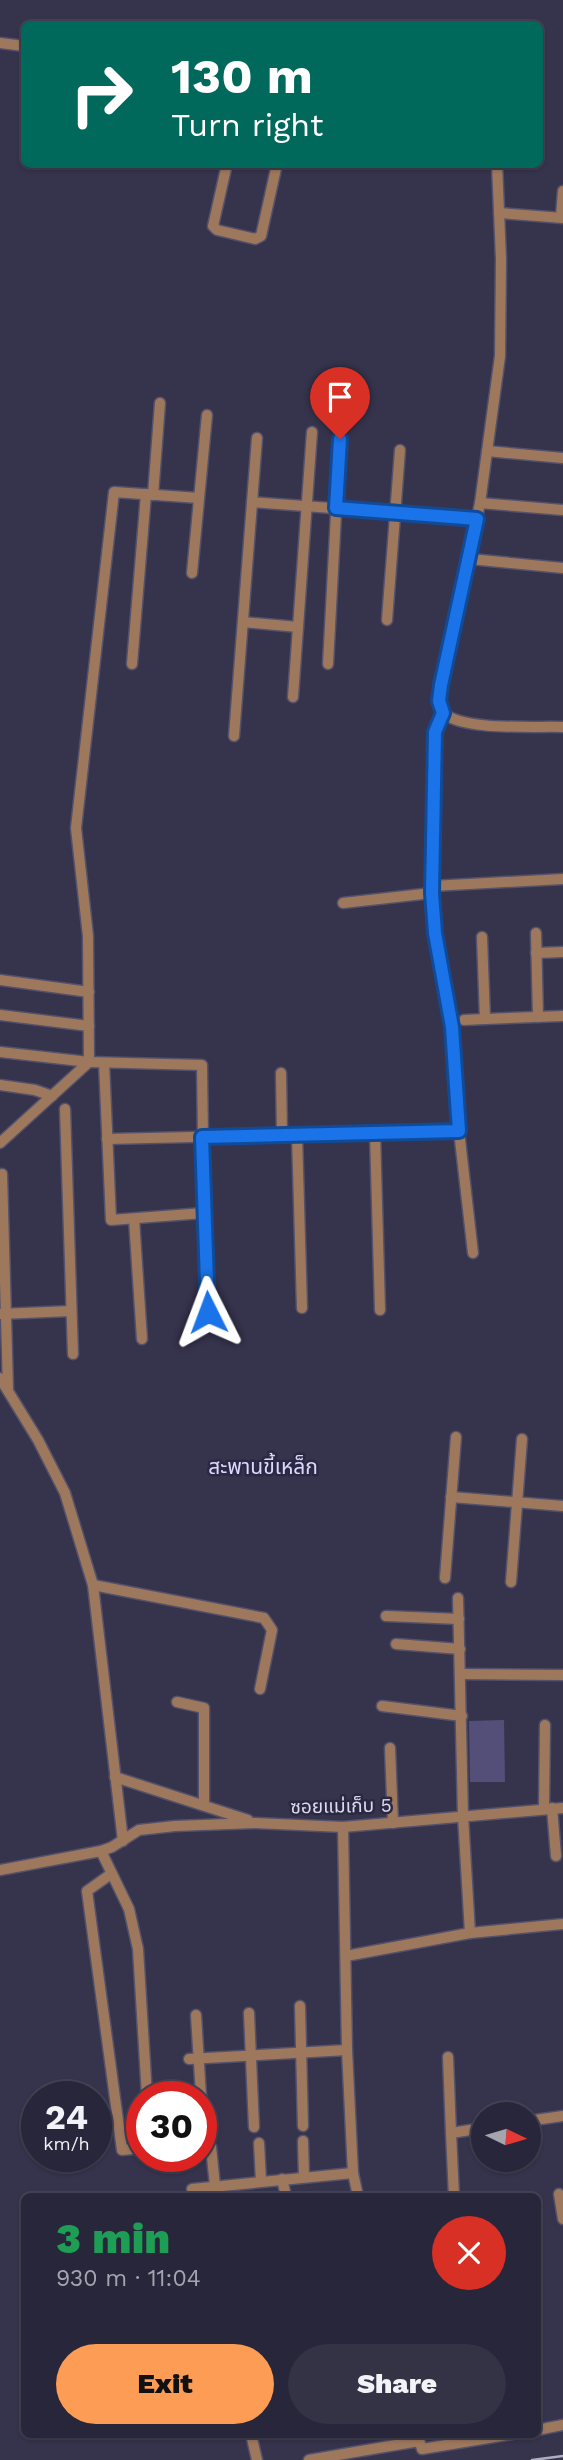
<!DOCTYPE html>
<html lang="en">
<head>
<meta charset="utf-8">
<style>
  :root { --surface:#28263a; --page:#343245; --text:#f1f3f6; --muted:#a5a5af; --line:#444354; --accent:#fd9d55 }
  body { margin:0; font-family:"Work Sans","Noto Sans Thai",sans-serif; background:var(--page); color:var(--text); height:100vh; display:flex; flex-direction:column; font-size:26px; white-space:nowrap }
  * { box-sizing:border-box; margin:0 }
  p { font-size:23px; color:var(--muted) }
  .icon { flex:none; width:38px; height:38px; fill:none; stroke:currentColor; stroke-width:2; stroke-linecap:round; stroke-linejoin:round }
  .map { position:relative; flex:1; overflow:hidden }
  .panel { position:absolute; left:21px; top:2193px; width:520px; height:245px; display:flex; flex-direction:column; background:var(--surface); border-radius:10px; box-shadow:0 2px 5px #0004,0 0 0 2px var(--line) }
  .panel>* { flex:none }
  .top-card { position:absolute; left:21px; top:21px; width:522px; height:147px; border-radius:10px; box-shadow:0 2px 5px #0004,0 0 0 2px var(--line); background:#00695c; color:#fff; overflow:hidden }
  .needle { width:46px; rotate:95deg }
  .tools { position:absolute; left:471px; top:2102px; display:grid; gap:14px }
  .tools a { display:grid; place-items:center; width:70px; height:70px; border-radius:50%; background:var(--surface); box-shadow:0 2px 5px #0004,0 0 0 2px var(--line); font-size:35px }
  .speed { position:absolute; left:21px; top:2081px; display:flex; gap:14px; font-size:35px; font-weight:700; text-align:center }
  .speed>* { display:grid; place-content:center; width:91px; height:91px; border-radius:50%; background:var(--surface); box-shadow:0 2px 5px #0004,0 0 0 2px var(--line); line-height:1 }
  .speed small { font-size:18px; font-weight:400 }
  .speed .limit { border:10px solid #d22; background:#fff; color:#111 }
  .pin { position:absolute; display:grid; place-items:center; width:60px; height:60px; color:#fff; margin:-72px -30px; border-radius:50% 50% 50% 0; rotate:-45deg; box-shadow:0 0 7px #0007 }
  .pin .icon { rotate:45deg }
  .me { position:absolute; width:77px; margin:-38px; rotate:357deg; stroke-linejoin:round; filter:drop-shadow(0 0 5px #0008) }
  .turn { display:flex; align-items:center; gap:24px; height:147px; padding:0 35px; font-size:32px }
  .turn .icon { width:91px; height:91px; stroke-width:2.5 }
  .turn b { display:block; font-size:49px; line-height:60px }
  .round { display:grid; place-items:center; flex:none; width:74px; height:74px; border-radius:37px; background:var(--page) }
  .overview { display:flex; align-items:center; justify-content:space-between; height:119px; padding:0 35px }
  h1 { font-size:42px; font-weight:800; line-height:52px; color:#1e9e55 }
  .primary-button { display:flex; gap:14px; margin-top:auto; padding:14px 35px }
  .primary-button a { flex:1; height:80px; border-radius:42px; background:var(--accent); color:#111; font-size:28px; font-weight:800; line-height:80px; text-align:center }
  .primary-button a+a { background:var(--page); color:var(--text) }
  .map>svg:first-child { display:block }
</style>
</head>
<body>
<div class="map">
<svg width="563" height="2460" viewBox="0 0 563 2460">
  <rect width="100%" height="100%" fill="#36334d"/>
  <polygon fill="#544f79" points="504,1720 505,1782 470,1782 469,1721"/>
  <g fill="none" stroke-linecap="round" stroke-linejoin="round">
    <g stroke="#54516a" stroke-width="13">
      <g id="minor">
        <polyline points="0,43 24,46"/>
        <polyline points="227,164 213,226 217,230 255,239 261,236 277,164"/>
        <path d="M497,164L501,259L500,356L480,503L439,701L443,713C464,731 534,726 563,727"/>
        <polyline points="499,213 563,218"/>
        <polyline points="561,217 563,191"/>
        <polyline points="487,451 563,458"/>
        <polyline points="153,495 160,403"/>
        <polyline points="252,502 477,519"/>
        <polyline points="480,503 563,510"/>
        <polyline points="470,559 563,568"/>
        <polyline points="192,573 207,415"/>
        <polyline points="387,620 400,450"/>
        <polyline points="243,622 298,627"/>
        <polyline points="132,664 146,494"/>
        <polyline points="328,664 340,439"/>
        <polyline points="293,697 312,432"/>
        <polyline points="443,713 435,732 432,893 435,933 451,1027 459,1131 473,1253"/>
        <polyline points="234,736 257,438"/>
        <polyline points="432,886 563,879"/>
        <polyline points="343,903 432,893"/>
        <polyline points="536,933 538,1017"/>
        <polyline points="482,937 485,1019 563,1016"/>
        <polyline points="536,953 563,952"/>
        <polyline points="0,980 89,992"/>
        <polyline points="0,1015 89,1026"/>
        <polyline points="464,1020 485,1019"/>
        <polyline points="0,1052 89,1062 202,1065 204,1213 208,1312"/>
        <polyline points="104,1063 111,1220 204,1213"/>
        <polyline points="281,1073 282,1135"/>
        <polyline points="0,1085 35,1090 52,1096"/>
        <polyline points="65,1109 73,1354"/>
        <polyline points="375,1133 380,1310"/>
        <polyline points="297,1135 302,1308"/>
        <polyline points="107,1139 459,1131"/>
        <polyline points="0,1143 89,1062 88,936 76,828 114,492 199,498"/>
        <polyline points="2,1174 8,1388"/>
        <polyline points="134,1219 142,1339"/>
        <polyline points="0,1314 71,1311"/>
        <polyline points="0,1378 38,1440 65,1493 93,1585 123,1841"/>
        <polyline points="451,1497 563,1506"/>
        <polyline points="445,1578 456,1437"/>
        <polyline points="511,1582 522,1439"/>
        <polyline points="93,1585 264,1618 272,1630 260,1689"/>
        <polyline points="458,1598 463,1816 470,1933 563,1924"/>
        <polyline points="386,1616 459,1619"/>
        <polyline points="396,1644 460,1649"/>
        <polyline points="460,1674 563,1675"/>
        <polyline points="177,1702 204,1708 204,1805"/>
        <polyline points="382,1706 462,1716"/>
        <polyline points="390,1748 393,1823"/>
        <polyline points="115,1777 248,1820"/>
        <polyline points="544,1808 545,1725"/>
        <polyline points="552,1808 556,1856"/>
        <polyline points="343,1827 347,2050 353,2173 358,2196"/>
        <polyline points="101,1851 129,1909 138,1949 147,2096"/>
        <polyline points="0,1870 101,1851 112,1847 139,1830 175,1826 255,1823 343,1827 563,1808"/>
        <polyline points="111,1874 87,1891 122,2150 142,2148"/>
        <polyline points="346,1956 470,1933"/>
        <polyline points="300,2006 303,2126"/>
        <polyline points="249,2013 254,2127"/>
        <polyline points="196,2015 201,2096"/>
        <polyline points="448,2057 451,2133"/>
        <polyline points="189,2059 347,2050"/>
        <polyline points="201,2110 202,2133"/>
        <polyline points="528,2121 563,2116"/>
        <polyline points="303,2141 304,2177"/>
        <polyline points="259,2143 261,2181"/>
        <polyline points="211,2147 215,2186"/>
        <polyline points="282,2179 286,2196"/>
        <polyline points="559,2194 563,2219"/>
        <polyline points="194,2196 192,2189 353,2173"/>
        <polyline points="454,2196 451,2133 483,2128"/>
        <polyline points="537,2430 563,2425"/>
        <polyline points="251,2434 257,2460"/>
        <polyline points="417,2434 422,2449 512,2434"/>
        <polyline points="309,2460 419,2441"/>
      </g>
    </g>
    <use href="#minor" stroke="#9e785d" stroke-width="10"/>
    <polyline stroke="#afaec1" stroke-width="2.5" points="532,2460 563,2456"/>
  </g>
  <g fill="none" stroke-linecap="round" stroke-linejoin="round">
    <g stroke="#114b97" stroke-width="18">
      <polyline id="route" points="208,1312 202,1137 459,1131 452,1027 435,933 432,893 435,732 443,713 439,701 441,685 477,519 336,508 340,439"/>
    </g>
    <use href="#route" stroke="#1a73e8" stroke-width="12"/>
  </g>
  <g text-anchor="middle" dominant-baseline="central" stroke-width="5" stroke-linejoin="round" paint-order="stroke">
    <g font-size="19" fill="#dcdbec" stroke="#2c2843">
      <text transform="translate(341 1806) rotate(-1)">ซอยแม่เก็บ 5</text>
    </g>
    <g font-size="21" fill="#dbd8fb" stroke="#2c2843">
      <text x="263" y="1466">สะพานขี้เหล็ก</text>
    </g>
  </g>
</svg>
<div class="tools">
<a><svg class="needle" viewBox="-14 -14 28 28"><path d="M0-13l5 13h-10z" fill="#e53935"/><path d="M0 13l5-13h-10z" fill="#a5a5af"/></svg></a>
</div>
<div class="speed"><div>24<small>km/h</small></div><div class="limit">30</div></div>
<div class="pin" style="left:340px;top:439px;background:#d93025"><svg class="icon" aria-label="arrive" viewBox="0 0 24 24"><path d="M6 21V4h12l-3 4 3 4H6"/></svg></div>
<svg class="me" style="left:208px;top:1312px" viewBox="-20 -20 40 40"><path d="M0-17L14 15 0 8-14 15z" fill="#1a73e8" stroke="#fff" stroke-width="4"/></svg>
<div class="top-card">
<div class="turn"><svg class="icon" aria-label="right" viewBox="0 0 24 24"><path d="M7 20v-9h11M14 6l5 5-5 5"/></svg><div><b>130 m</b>Turn right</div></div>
</div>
<section class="panel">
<div class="overview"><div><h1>3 min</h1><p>930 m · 11:04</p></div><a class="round" style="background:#d93025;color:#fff"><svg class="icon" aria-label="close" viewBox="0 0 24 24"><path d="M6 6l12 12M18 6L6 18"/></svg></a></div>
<div class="primary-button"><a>Exit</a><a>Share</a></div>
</section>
</div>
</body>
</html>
